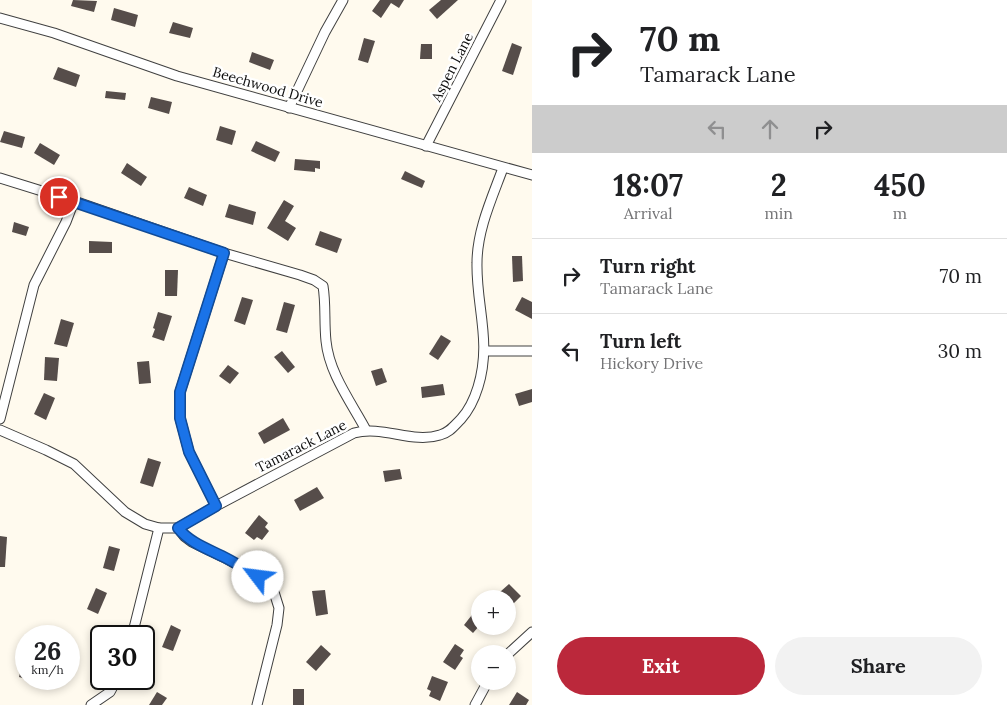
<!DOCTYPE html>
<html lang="en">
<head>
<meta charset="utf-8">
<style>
  :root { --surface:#fff; --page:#f2f2f2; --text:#202124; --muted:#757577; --line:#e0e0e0; --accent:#bb283b }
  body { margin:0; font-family:Lora,serif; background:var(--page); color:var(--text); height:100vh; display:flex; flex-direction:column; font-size:19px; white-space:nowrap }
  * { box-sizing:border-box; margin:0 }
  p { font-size:16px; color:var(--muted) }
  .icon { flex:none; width:28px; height:28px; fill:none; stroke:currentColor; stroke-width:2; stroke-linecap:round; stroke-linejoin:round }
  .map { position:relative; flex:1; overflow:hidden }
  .side { display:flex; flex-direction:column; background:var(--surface); width:475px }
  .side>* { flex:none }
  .top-card { background:#fff; color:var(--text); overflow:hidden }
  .fabs { position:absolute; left:471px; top:590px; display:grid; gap:10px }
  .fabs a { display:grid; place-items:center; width:45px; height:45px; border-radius:50%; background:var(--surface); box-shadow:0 2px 8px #0003; font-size:25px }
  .speed { position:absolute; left:15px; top:625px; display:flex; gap:10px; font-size:25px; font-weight:700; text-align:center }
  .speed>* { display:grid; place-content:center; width:65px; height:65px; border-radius:50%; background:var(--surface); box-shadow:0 2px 8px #0003; line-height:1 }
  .speed small { font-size:12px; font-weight:400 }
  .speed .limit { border:2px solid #111; border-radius:8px; background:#fff; color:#111 }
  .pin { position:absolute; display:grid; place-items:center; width:42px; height:42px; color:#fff; margin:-21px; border:2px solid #fff; border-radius:50%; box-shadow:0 1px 5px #0007 }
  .me { position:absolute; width:55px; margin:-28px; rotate:300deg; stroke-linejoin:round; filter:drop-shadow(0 0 4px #0008) }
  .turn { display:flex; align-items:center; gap:18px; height:105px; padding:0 25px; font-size:22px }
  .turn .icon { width:65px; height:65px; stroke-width:2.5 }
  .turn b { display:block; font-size:35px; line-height:42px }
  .lanes { display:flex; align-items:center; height:48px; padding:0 25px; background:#0003; justify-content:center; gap:25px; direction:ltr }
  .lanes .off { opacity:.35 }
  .eta { display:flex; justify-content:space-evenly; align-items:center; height:85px; text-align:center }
  .eta b { font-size:30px; font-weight:800; line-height:35px }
  .cta { display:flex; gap:10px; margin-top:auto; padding:10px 25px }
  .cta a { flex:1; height:58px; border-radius:30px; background:var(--accent); color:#fff; font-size:20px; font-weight:800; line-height:58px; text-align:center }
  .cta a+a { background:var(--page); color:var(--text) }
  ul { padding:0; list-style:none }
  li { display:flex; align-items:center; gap:15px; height:75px; padding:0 25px; border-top:1px solid var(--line) }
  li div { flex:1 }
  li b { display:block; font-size:19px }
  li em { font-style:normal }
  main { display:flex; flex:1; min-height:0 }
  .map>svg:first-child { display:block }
</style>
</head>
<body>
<main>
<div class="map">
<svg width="532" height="705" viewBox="0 0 532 705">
  <rect width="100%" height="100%" fill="#fffaee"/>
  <g fill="#564d4a">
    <polygon points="73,0 97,1 94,12 71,6"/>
    <polygon points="380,0 404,0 399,8 391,3 381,18 372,11"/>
    <polygon points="441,0 458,0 437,19 429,10"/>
    <polygon points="114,8 138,15 135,27 111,20"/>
    <polygon points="173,22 193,28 190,38 169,33"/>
    <polygon points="364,38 375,41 368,63 358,60"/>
    <polygon points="512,43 522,47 513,75 502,71"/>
    <polygon points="421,44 432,44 432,59 420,59"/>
    <polygon points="252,52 274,60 270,70 249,62"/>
    <polygon points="58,67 80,75 76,87 53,79"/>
    <polygon points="106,91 126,93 125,100 105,98"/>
    <polygon points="151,97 172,102 169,114 148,108"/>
    <polygon points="220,126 236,131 232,145 216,140"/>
    <polygon points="4,131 25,137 22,148 0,142"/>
    <polygon points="256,141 280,152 275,162 251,151"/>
    <polygon points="40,143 60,155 54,165 34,153"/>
    <polygon points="295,159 320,161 320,169 315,168 315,172 294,170"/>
    <polygon points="127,163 147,177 141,186 121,173"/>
    <polygon points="405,171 425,181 422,188 401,179"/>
    <polygon points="189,187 207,195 203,206 184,198"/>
    <polygon points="284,200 294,206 285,221 296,228 288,241 267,228"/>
    <polygon points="229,204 256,212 253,225 225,217"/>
    <polygon points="14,222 29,227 26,236 12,232"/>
    <polygon points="320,231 342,239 337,253 315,245"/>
    <polygon points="89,241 112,242 112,253 89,253"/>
    <polygon points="512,256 522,256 523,281 513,282"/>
    <polygon points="165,270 178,270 177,296 165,296"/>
    <polygon points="242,297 253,300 245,325 234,321"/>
    <polygon points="522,297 532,302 532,319 515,310"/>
    <polygon points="284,302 295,305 287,333 276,330"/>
    <polygon points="158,312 172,316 164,341 152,337 155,329 153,328"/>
    <polygon points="61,319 74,323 67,347 54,344"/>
    <polygon points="441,335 451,341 438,360 429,354"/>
    <polygon points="282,351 295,367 288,373 274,357"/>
    <polygon points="45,357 59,358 57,381 44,380"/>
    <polygon points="149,361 151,383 139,384 137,362"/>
    <polygon points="228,365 239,373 230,384 219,376"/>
    <polygon points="382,368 387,382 376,386 371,371"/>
    <polygon points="443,384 445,395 422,398 421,387"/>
    <polygon points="532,389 532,402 519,406 515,394"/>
    <polygon points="44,393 55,398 46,420 34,414"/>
    <polygon points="283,418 290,430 264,444 258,433"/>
    <polygon points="148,458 161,462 153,487 140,483"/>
    <polygon points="400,469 402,479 385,482 383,471"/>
    <polygon points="317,487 324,498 300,511 294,500"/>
    <polygon points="259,515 268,523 265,527 269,531 262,540 257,537 254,540 245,533"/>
    <polygon points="0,536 7,537 5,567 0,567"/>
    <polygon points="109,546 120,549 114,571 103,568"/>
    <polygon points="509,584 521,596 508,609 508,599 499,599 502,595 500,592"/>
    <polygon points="96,588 107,593 98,614 87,609"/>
    <polygon points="325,590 328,614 316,616 312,591"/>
    <polygon points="475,611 480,616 480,625 473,633 464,625"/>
    <polygon points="171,625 181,630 173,651 162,647"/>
    <polygon points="455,644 464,650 460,656 463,658 455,670 443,662"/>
    <polygon points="321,645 331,654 316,671 306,662"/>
    <polygon points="24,657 26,657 26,679 19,677"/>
    <polygon points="432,676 448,682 440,701 429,696 431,691 427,689"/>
    <rect x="293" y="689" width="11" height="16"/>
    <polygon points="157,692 167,698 162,705 149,705"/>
    <polygon points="517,692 529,700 526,705 509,705"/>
  </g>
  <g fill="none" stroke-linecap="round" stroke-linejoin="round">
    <g stroke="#404040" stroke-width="11">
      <g id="minor">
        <polyline points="0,18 54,33 177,76 532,175"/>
        <polyline points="289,108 325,32 343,0"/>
        <polyline points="426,146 501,0"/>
        <path d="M0,178L74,201L224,253L300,275L314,280L323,286C326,304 324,322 326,341C329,373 351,402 366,430"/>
        <polyline points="485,351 532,351"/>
        <polyline points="0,419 34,285 66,222 74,201"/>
        <polyline points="0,430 46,450 74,464 125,512 145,524 159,528"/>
        <polyline points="216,506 189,452 180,418 180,392 224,253"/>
        <polyline points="178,528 184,536 192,542 225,558 259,577 274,592 279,608 277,625 257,705"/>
        <path d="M132,636L159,528H178L216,506L354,433C383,425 412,444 440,435C449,433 454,426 461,419C470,409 474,400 478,387C492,342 476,306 477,263C477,230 492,198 503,168"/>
        <polyline points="508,654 532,632"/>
        <polyline points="91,705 110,692 117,679"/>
        <polyline points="475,705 488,681"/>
      </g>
    </g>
    <use href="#minor" stroke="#fff" stroke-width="9"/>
  </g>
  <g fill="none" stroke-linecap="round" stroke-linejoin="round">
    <g stroke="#114b97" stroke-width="12">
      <path id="route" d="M59,197L224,253L180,392V418L189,452L216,506L178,528C190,543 208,549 224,557C236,563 247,570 258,577"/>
    </g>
    <use href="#route" stroke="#1a73e8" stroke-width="9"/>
  </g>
  <g text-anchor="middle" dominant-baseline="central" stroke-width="5" stroke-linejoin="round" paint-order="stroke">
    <g font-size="14" fill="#0d0d0d" stroke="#fff">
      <text transform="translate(452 67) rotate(-63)">Aspen Lane</text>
      <text transform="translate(268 87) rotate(16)">Beechwood Drive</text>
      <text transform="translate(301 446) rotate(-27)">Tamarack Lane</text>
    </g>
  </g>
</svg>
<div class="fabs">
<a>+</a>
<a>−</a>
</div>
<div class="speed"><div>26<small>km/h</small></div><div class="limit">30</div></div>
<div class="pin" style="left:59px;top:197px;background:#d93025"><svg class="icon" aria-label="arrive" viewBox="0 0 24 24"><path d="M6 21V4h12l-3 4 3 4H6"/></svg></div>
<svg class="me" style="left:258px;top:577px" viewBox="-20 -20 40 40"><circle r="19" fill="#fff"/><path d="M0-13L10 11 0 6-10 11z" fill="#1a73e8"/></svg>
</div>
<section class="side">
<div class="top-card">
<div class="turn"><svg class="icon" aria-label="right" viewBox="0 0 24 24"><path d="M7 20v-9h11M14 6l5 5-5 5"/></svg><div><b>70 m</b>Tamarack Lane</div></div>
<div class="lanes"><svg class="icon off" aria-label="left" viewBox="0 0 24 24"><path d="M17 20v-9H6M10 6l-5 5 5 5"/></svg><svg class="icon off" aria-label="ahead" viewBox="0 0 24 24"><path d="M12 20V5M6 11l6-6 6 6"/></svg><svg class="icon" aria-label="right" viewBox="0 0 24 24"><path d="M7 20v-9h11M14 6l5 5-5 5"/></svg></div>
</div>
<div class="eta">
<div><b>18:07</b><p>Arrival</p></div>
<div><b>2</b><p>min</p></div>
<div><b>450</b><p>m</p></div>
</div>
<ul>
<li><svg class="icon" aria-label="right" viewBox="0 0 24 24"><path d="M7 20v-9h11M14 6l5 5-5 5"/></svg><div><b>Turn right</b><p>Tamarack Lane</p></div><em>70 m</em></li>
<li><svg class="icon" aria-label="left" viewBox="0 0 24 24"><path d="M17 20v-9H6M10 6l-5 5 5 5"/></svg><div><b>Turn left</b><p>Hickory Drive</p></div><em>30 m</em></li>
</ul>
<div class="cta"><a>Exit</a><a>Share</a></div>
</section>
</main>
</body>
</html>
